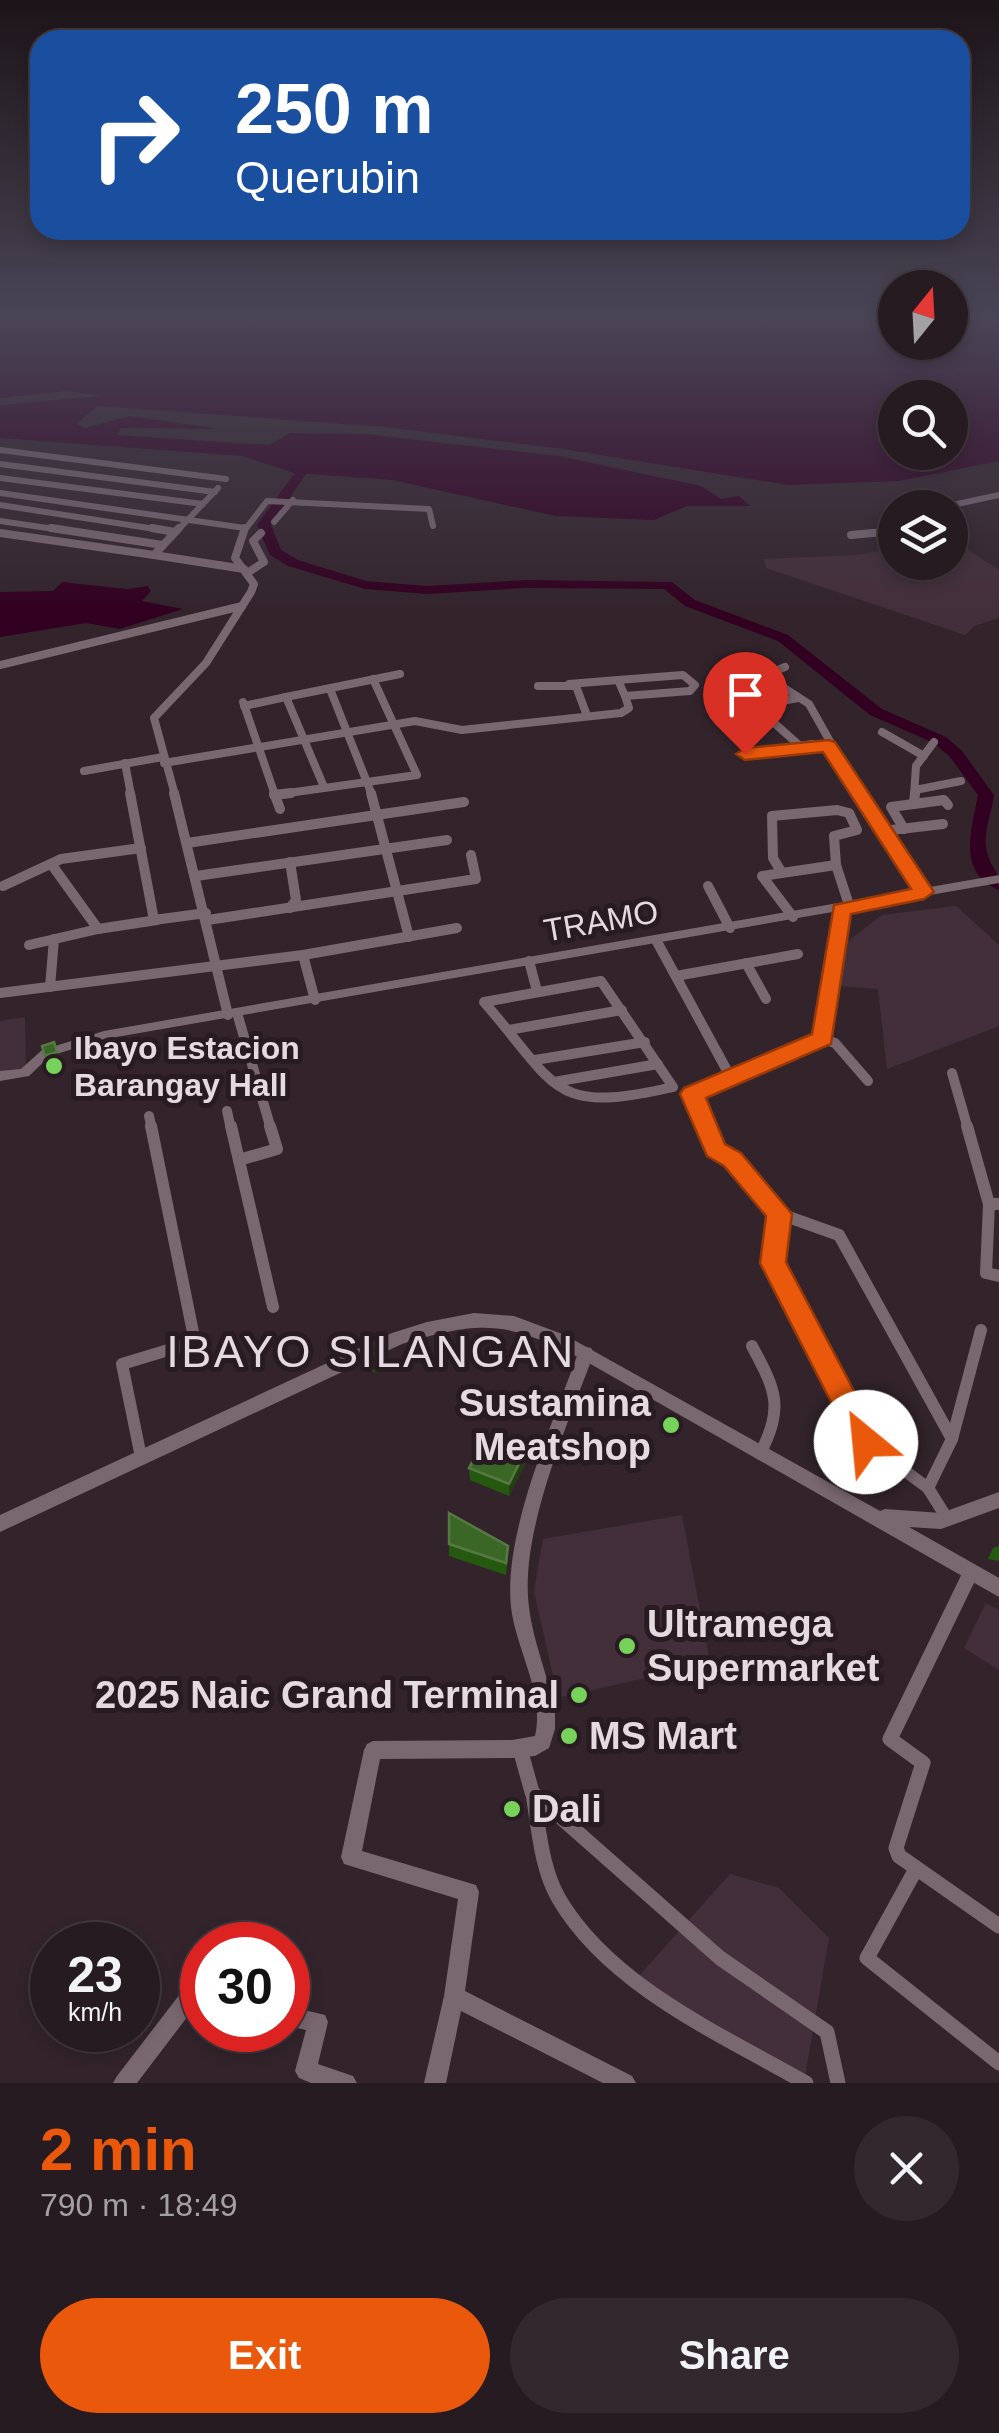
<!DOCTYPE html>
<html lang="en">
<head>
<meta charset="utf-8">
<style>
  :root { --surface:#261b21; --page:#32282e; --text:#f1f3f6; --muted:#a4a1a5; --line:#42393f; --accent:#ea580c }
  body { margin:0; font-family:Arial,sans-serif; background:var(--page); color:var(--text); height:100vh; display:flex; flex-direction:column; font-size:38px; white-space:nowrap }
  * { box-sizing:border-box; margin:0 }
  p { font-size:32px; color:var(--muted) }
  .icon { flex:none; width:55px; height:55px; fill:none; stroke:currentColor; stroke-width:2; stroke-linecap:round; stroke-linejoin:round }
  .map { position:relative; height:2083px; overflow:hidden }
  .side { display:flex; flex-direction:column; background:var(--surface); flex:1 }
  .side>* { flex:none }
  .hud { position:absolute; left:30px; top:30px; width:940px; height:210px; border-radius:30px; box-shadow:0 5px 15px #0003,0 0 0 2px var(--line); background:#1a4fa0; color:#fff; overflow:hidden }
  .needle { width:65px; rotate:18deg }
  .fabs { position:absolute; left:878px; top:270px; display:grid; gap:20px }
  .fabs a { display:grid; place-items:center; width:90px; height:90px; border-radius:50%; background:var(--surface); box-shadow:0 5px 15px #0003,0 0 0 2px var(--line); font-size:50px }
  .speed { position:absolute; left:30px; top:1922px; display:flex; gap:20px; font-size:50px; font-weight:700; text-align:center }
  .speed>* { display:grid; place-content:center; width:130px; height:130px; border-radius:50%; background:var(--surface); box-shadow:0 5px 15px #0003,0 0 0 2px var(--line); line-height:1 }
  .speed small { font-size:25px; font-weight:400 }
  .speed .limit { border:15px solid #d22; background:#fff; color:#111 }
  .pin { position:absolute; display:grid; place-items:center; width:85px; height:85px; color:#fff; margin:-102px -42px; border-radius:50% 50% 50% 0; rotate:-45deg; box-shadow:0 0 10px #0007 }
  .pin .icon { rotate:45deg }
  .me { position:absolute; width:110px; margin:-55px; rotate:332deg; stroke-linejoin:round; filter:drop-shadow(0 0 8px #0008) }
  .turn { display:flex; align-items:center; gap:35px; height:210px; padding:0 40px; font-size:45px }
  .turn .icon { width:130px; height:130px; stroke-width:2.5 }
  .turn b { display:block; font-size:70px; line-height:85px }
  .round { display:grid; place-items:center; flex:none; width:105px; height:105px; border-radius:52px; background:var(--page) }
  .summary { display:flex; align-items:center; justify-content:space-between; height:170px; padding:0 40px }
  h1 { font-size:60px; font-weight:800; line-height:75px; color:var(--accent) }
  .cta { display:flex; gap:20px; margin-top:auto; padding:20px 40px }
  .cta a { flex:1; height:115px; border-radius:60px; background:var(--accent); color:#fff; font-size:40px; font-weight:800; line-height:115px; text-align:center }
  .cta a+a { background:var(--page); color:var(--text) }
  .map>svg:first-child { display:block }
</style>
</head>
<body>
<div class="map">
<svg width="999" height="2083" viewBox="0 0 999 2083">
  <rect width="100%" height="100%" fill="#33242c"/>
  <g fill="#432f3a">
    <polygon points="950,538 999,570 999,618 974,626 965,635 766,568 764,559 858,555 895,548 895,562 950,562"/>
    <polygon points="956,906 999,945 999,1026 887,1069 878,989 837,986 839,948 882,915"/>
    <polygon points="25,1017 26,1069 0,1073 0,1021"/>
    <polygon points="682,1515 710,1663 558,1698 534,1591 543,1539"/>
    <polygon points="986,1603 999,1610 999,1670 964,1648"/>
    <polygon points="730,1874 779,1888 829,1938 804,2082 638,1977"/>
  </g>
  <g fill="#320020" fill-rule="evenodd">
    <path d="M0,321H895V342H950V321H999V461L899,481L788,485L563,449L384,427L98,406L76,424L85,428L130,416L219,429L121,428L117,435L269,445L290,433L366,434L559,456L701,486L721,499L739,496L750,506H687L654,520L556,516L392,480L294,473L242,456L0,438V405L101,396L66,391L0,398ZM895,398H950V452H895Z"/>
    <polygon points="62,582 127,589 148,586 151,591 142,601 183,609 120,629 86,623 0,637 0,592 53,591"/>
  </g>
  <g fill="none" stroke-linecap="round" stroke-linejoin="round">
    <path fill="#320020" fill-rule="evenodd" d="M300,470L306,474L271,525L281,550L298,560L366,581L427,586L526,580L672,582L695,600L788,635L882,709L946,737L962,751L994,795C992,813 982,834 987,852C991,870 999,867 999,890C956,873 972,828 978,795L950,757L934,743L870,715L778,641L685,606L664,589L526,588L427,594L365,589L288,566L270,555L257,525L296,471Z"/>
    <g stroke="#7a6871" stroke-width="6">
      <polyline points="0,450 226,479"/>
      <polyline points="0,464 215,492"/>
      <polyline points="0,478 203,504"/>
      <polyline points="0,493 245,528"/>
      <polyline points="0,505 168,531"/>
      <polyline points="939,508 999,495"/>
      <polyline points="0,521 68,531"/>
      <polyline points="274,522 293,500"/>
      <polyline points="177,531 218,488"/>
      <polyline points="244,531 267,501 429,509 433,526"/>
    </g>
    <g stroke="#7a6871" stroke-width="8">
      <polyline points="51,528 163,545"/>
      <polyline points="152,528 175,532"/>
      <polyline points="179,528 154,555 244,569"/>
      <polyline points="0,533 154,555"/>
      <polyline points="851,535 895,531"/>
      <polyline points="247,573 264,562 253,541 261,533"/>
      <polyline points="0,665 242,606"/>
      <polyline points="785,667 768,674 769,678 809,704 860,795"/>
      <polygon points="683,675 695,685 690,691 625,696 618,680"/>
      <polyline points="569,684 618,680"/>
      <polyline points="538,686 576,686 586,713"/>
      <polyline points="330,689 372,795"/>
      <polyline points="286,697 400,674"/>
      <polyline points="798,698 755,706 800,746"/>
      <polyline points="243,702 275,795"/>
      <polyline points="244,706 286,697 324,787"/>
      <polyline points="882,732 924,756"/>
      <polyline points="745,754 812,744 829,746"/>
      <polyline points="125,763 131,795"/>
      <polyline points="164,763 415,721 462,730 621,713 629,708 625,696"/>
      <polyline points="84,771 163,757"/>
      <polyline points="915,790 961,781"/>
      <polyline points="175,795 154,718 206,663 251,592 254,584 235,558 245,528"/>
      <polyline points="274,795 417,775 373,679"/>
      <polyline points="914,795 916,766 934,742"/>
    </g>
    <g stroke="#7a6871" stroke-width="10">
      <polyline points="130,793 154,920 206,913"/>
      <polyline points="174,793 228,1015"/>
      <polyline points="274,793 280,809"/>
      <polyline points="371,793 409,937"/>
      <polyline points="858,793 924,892"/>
      <polyline points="274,795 291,793"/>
      <polyline points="914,804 915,793"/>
      <polygon points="837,810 849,813 857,830 834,836 836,865 782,873 773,858 772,816"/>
      <polyline points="904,829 891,807 944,800 948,805"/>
      <polyline points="883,831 943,824"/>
      <polyline points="187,843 464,802"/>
      <polyline points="290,862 296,900 290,908"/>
      <polyline points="52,865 98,929 157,920"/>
      <polyline points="836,865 850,908"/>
      <polyline points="782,873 762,876 793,917"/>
      <polyline points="196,876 447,840"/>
      <polyline points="3,886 61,859 141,848"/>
      <polyline points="708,886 730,928"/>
      <polyline points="208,920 476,879 471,855"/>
      <polyline points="656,940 730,1076"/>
      <polyline points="29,945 98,929"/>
      <polyline points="303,955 315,1000"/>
      <polyline points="529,961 537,991"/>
      <polyline points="746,963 766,999"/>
      <polyline points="676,976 798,954"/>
      <path d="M601,981L673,1087C551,1115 559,1088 484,1002Z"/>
      <polyline points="50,987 54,939"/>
      <polyline points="0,993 303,955 457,928"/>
      <polyline points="237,1013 271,1129"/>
      <polyline points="508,1030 622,1010"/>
      <polyline points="823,1039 835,1043 868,1081"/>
      <polyline points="535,1060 645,1042"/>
      <polyline points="952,1073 968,1129"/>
      <polyline points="554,1082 658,1064"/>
      <polyline points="227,1111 231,1129"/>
      <polyline points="149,1116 152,1129"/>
      <polyline points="707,1129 692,1094 823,1039 841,909"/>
    </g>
    <g stroke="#7a6871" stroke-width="12">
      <polyline points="231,1126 273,1307"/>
      <path d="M706,1126C719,1157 756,1187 780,1214L773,1263L866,1442L928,1488"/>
      <polyline points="967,1126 989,1204 999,1204"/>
      <polyline points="239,1160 277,1149 270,1126"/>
      <polyline points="989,1204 986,1273 999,1276"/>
      <polyline points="780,1214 839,1235 952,1439"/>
      <path d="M752,1346C776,1391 784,1406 760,1454"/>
      <polyline points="141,1457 122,1364 188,1344 194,1337 151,1126"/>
      <polyline points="948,1520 928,1488 952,1439 981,1330"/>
    </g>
    <g stroke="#7a6871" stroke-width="15">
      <polyline points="971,1572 890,1739 923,1763 896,1848 899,1856 999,1926"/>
      <polyline points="520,1749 532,1792 720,1958 827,2032 838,2083"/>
      <path d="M533,1794C539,1829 541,1868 559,1899C610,1986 722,2035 806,2083"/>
      <polyline points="916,1869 867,1958 999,2063"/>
    </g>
    <g fill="#7a6871" fill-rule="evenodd">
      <polygon points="999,875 999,883 105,1039 50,1056 29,1076 0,1081 0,1071 21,1069 42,1050 104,1031"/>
      <path d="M586,1347L591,1348L594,1353C568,1424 519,1533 529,1607C533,1643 549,1677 555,1713V1729L549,1748L535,1756L512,1758L380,1759L362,1851L476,1885L479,1892L465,1991L632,2076L636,2083H603L461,2011L446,2083H424L444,1996L458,1899L344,1864L341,1857L364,1750L367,1744L373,1741L512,1740L535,1736C545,1693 516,1650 511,1607C503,1532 553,1424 578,1353L581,1348Z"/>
      <polygon points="187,1991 202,1993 202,2013 191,2012 137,2083 113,2083 117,2076 180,1994"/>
      <polygon points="288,2006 325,2015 328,2022 318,2064 353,2076 357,2083 311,2083 299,2078 295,2071 306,2030 288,2026"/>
    </g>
    <path fill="#7a6871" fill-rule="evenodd" d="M474,1313L514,1316L565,1335L880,1511L885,1509L941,1513L999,1492V1508L941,1529L909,1527L999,1578V1597L580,1358C506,1321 481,1320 402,1344L0,1532V1515L392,1333L427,1322Z"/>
  </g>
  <g fill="#265910">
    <polygon points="367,1348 387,1365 374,1373 368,1365"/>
    <polygon points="525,1452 525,1464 509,1496 470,1480 469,1468"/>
    <polygon points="449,1513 508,1557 506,1575 449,1556"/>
    <polygon points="999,1546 999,1561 988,1559 993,1548"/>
  </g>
  <g fill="#233e12">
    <polygon points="57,1052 62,1070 50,1073 45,1056"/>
    <polygon points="385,1349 387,1365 374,1373 372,1356"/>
    <polygon points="525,1452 525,1464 509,1496 509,1484"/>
  </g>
  <g fill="#3b6726" stroke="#567943" stroke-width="2.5">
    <polygon points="54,1042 57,1052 45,1056 42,1046"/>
    <polygon points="380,1341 385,1349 372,1356 367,1348"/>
    <polygon points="486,1436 525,1452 509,1484 469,1468"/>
    <polygon points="449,1513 508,1546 506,1563 449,1544"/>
  </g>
  <linearGradient id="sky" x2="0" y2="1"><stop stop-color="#1c1418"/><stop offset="0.52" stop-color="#4a4556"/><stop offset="1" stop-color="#4a4556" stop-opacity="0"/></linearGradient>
  <rect width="999" height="612" fill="url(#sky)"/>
  <polygon fill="#ea580c" stroke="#983908" stroke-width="2.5" points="829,740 835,742 934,892 924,899 851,914 831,1044 706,1098 725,1144 741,1153 792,1214 786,1262 881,1442 877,1451 866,1454 856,1451 760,1263 766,1216 724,1166 707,1156 680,1094 684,1088 812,1034 834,905 911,889 823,752 745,760 736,754 745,748"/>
  <g fill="#76d25a" stroke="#291b22" stroke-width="4">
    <circle cx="54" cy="1066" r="10"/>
    <circle cx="671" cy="1425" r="10"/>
    <circle cx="627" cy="1646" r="10"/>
    <circle cx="579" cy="1695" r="10"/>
    <circle cx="569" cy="1736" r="10"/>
    <circle cx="512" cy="1809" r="10"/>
  </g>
  <g text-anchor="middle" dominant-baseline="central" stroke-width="10" stroke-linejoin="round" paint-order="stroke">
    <g font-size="32" fill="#e5dadf" stroke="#291b22">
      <text transform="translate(601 921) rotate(-10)">TRAMO</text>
    </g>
    <g font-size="32" font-weight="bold" fill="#e5dadf" stroke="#291b22" text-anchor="start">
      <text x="74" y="1048">Ibayo Estacion<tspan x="74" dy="37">Barangay Hall</tspan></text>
    </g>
    <g font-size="38" font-weight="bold" fill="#e5dadf" stroke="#291b22" text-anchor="start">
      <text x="651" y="1403" text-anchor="end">Sustamina<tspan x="651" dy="44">Meatshop</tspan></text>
      <text x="647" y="1624">Ultramega<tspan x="647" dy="44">Supermarket</tspan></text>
      <text x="559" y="1695" text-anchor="end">2025 Naic Grand Terminal</text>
      <text x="589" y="1736">MS Mart</text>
      <text x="532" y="1809">Dali</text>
    </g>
    <g font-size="45" letter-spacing="2.5" fill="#e5dadf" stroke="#291b22">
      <text x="371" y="1351">IBAYO SILANGAN</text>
    </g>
  </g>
</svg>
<div class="fabs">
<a><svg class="needle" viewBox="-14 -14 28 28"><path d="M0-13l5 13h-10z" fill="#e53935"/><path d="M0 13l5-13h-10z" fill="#a4a1a5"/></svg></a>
<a><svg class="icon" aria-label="search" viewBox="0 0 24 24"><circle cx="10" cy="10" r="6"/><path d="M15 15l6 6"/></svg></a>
<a><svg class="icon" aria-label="layers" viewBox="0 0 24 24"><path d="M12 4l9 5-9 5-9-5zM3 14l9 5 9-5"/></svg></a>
</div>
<div class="speed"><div>23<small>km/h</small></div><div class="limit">30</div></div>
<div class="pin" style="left:745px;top:754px;background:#d93025"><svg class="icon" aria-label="arrive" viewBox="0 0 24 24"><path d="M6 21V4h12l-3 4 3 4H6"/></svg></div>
<svg class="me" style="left:866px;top:1442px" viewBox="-20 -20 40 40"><circle r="19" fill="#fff"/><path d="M0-13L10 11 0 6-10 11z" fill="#ea580c"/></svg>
<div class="hud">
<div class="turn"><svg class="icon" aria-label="right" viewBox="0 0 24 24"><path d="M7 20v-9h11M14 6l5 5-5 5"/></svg><div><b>250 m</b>Querubin</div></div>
</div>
</div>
<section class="side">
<div class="summary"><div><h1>2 min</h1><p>790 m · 18:49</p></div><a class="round"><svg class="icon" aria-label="close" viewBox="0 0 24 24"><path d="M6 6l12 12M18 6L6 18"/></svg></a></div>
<div class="cta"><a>Exit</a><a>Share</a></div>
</section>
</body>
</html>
